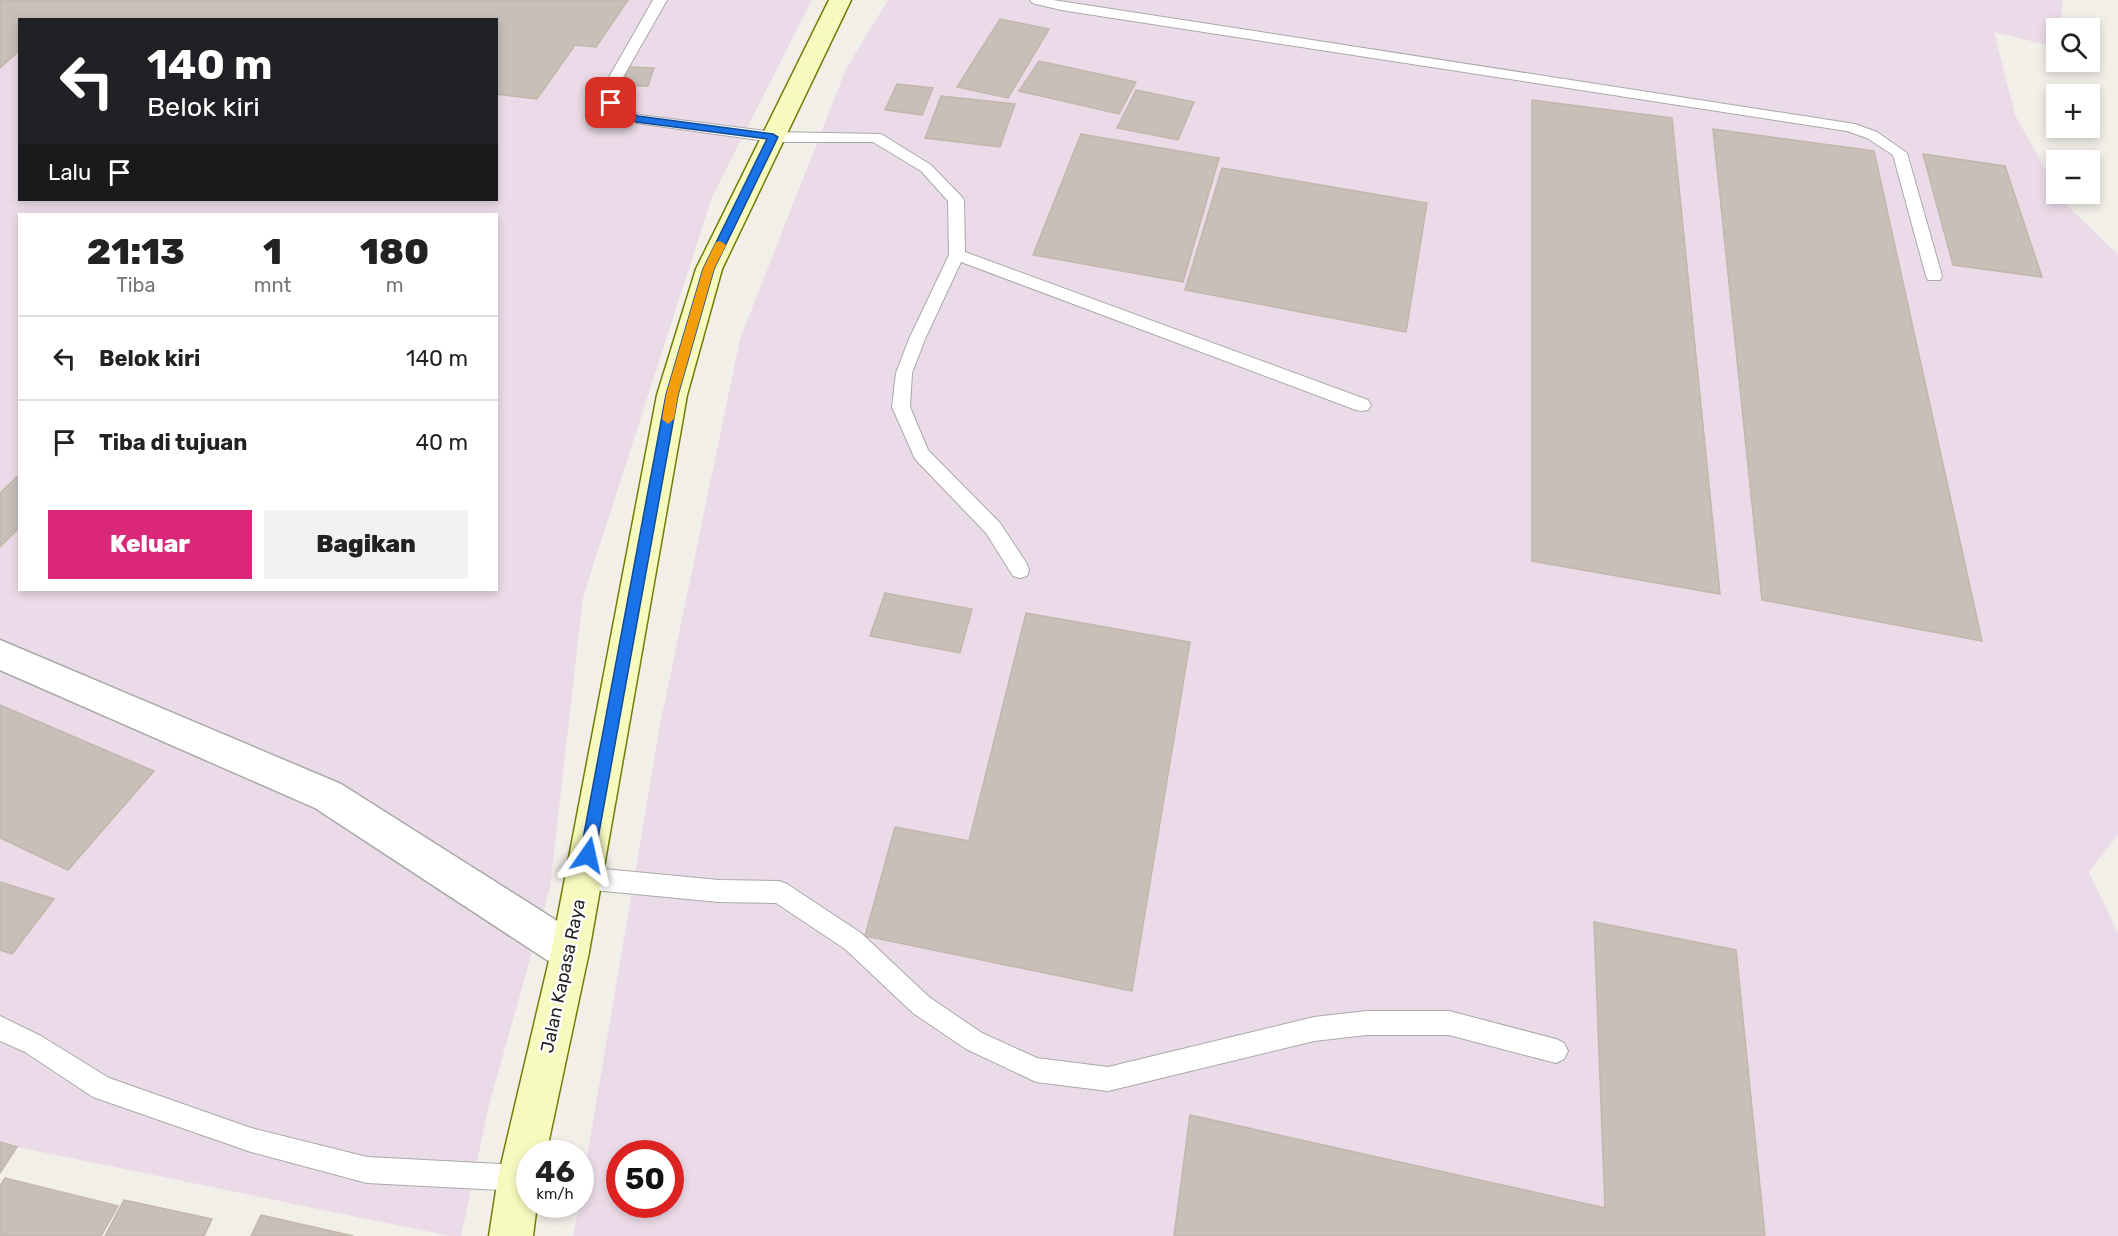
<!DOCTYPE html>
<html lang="id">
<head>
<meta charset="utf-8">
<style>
  :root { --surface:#fff; --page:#f2f2f2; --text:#222; --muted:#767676; --line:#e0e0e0; --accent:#db2777 }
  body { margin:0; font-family:Rubik,sans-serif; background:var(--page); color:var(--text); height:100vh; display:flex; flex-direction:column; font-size:22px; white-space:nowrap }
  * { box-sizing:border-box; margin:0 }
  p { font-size:20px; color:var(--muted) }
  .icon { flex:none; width:33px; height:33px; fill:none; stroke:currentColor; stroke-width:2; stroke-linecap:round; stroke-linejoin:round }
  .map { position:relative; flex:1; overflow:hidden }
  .drawer { position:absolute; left:18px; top:213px; width:480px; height:378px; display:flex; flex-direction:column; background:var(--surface); border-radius:0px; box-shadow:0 3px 9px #0003 }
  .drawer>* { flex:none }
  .banner { position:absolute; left:18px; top:18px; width:480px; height:183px; border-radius:0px; box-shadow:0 3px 9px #0003; background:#202124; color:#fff; overflow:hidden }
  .controls { position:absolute; left:2046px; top:18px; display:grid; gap:12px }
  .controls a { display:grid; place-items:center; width:54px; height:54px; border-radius:0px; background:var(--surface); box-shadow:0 3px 9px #0003; font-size:30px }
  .speed { position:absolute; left:516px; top:1140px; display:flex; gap:12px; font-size:30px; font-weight:700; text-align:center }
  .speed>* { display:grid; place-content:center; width:78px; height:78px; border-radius:50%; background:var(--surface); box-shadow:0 3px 9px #0003; line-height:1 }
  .speed small { font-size:15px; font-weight:400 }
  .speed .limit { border:9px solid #d22; background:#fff; color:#111 }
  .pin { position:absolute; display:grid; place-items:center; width:51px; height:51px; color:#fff; margin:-26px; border-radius:12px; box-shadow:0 3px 9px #0006 }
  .me { position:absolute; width:66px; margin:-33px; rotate:11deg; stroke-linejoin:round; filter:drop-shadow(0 0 4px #0008) }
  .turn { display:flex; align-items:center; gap:21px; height:126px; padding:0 30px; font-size:27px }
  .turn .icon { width:78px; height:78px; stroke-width:2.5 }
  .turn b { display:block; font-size:42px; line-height:51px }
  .then { display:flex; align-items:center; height:57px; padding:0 30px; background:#0003; gap:12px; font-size:22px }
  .eta { display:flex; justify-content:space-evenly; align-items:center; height:102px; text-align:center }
  .eta b { font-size:36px; font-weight:800; line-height:42px }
  .button { display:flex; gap:12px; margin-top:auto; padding:12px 30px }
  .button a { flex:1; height:69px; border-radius:0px; background:var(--accent); color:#fff; font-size:24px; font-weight:800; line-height:69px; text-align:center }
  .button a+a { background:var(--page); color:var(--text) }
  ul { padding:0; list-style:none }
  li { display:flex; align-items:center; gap:18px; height:84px; padding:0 30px; border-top:2px solid var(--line) }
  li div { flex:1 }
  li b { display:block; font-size:22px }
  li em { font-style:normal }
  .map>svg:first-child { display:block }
</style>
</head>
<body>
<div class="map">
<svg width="2118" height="1236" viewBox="0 0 2118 1236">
  <rect width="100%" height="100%" fill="#f2efe9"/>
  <g fill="#ebdbe8" fill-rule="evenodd">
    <path d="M0,0H812L712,197L583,597L550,888L489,1105L461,1236H450L17,1147L0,1173ZM20,20H496V200H20ZM20,214H496V590H20Z"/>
    <path d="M888,0H2063L2059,28H2056L2055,47L1994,32L2015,115L2056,189V194L2118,255V835L2089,872L2118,933V1236H573L579,1205L580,1204L581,1193L660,725L740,339L846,69ZM620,1154H670V1204H620Z"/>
  </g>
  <g fill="#c7bfb8" stroke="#c4b6ab" stroke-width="1.5">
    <polygon points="0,0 628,0 596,47 575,45 537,99 496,94 496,20 20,20 20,50 0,68"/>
    <polygon points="1000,19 1049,29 1008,98 957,87"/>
    <polygon points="1039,61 1136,82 1119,114 1019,91"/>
    <polygon points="628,67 654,68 648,86 621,86"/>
    <polygon points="897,84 933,88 922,115 885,110"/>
    <polygon points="1136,90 1194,102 1178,140 1117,128"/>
    <polygon points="941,96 1015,104 1000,147 925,138"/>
    <polygon points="1532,100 1672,118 1720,594 1532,561"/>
    <polygon points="1713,129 1874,151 1982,641 1762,600"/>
    <polygon points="1081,134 1219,158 1183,282 1033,255"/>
    <polygon points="1923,154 2005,166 2042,277 1953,265"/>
    <polygon points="1222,168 1427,203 1406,332 1185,290"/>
    <polygon points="20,474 20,527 0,547 0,493"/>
    <polygon points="885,593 972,609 960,653 870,636"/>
    <polygon points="1026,613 1190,642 1132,991 865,936 895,827 969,841"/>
    <polygon points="0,705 154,771 68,870 0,838"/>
    <polygon points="0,882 54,899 12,954 0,950"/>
    <polygon points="1594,922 1736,950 1765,1236 1174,1236 1190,1115 1605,1208"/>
    <polygon points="0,1142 17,1147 0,1173"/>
    <polygon points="5,1178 118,1206 101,1236 0,1236 0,1186"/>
    <polygon points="124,1200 212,1219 204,1236 105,1236"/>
    <polygon points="261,1215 353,1236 251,1236"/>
  </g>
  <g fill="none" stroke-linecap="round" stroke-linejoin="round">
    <g stroke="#a9a9a9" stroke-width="2">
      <g id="lane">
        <polygon points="653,0 667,0 622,79 618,101 640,115 773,132 881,134 931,165 961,196 964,200 965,252 1368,400 1371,405 1368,410 1362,411 1356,410 961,262 925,339 912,373 910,407 928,450 1000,523 1027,564 1029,570 1027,576 1020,578 1013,576 986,533 915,459 892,407 896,373 909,339 949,255 948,201 921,171 873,142 773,142 636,123 606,106 604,103 608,79"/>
        <polygon points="1030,0 1053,0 1855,124 1877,132 1907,153 1942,276 1940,280 1928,280 1926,276 1893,155 1867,138 1847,131 1061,10 1032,3"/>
        <polygon points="583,867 719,880 779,881 787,884 861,933 929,997 982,1033 1037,1058 1108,1067 1314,1017 1367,1011 1449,1011 1556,1039 1564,1043 1568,1051 1564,1059 1556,1063 1449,1035 1367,1035 1314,1041 1108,1091 1036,1082 966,1049 913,1013 845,949 776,903 719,902 583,889 575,886 572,878 575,870"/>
        <polygon points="0,1016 41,1036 109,1078 251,1128 367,1157 519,1165 528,1169 528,1187 519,1191 367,1183 251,1152 93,1097 25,1052 0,1041"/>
      </g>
    </g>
    <g stroke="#a9a9a9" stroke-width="3">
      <polygon id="street" points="0,640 341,784 584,938 589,952 584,966 570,971 556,966 315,808 0,670"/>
    </g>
    <g stroke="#707d05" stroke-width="3">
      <polygon id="secondary" points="829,0 851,0 722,269 687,395 589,952 546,1154 530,1154 530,1204 537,1204 533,1236 489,1236 498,1178 551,952 657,395 696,269"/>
    </g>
    <use href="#lane" fill="#fff" fill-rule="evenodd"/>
    <use href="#street" fill="#fff" fill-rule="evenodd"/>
    <use href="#secondary" fill="#f7fabf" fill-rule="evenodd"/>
  </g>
  <polygon fill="#1a73e8" stroke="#114b97" stroke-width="1.5" points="608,101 615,101 638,116 773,134 778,137 714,269 678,395 595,855 593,860 588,862 582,860 580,855 666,395 703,269 767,139 636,122 608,105"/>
  <polygon fill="#f59e0b" points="720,241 726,245 714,269 678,395 674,419 668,424 662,419 666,395 703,269 716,242"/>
  <g text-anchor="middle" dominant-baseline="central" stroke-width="4.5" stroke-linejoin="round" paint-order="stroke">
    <g font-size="18" fill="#222" stroke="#fff">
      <text transform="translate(563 976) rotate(-78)">Jalan Kapasa Raya</text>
    </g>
  </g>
</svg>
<div class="controls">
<a><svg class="icon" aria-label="search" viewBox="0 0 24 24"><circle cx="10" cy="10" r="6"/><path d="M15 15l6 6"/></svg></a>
<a>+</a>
<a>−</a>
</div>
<div class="speed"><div>46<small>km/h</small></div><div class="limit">50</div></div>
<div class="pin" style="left:611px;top:103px;background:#d93025"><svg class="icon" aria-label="arrive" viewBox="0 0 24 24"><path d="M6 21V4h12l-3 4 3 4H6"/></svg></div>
<svg class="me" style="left:588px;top:855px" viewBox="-20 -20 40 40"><path d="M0-17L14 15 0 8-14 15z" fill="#1a73e8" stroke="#fff" stroke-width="4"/></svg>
<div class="banner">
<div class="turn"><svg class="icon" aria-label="left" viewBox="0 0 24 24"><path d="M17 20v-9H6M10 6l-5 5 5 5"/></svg><div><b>140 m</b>Belok kiri</div></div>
<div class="then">Lalu<svg class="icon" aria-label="arrive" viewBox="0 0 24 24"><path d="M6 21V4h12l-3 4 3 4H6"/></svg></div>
</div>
<section class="drawer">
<div class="eta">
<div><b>21:13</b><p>Tiba</p></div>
<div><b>1</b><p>mnt</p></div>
<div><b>180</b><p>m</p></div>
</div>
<ul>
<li><svg class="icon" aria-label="left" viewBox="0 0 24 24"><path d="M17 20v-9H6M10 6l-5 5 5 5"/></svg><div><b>Belok kiri</b></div><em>140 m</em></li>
<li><svg class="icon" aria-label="arrive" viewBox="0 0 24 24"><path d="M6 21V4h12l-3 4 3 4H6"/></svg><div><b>Tiba di tujuan</b></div><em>40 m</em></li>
</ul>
<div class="button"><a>Keluar</a><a>Bagikan</a></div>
</section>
</div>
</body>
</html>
